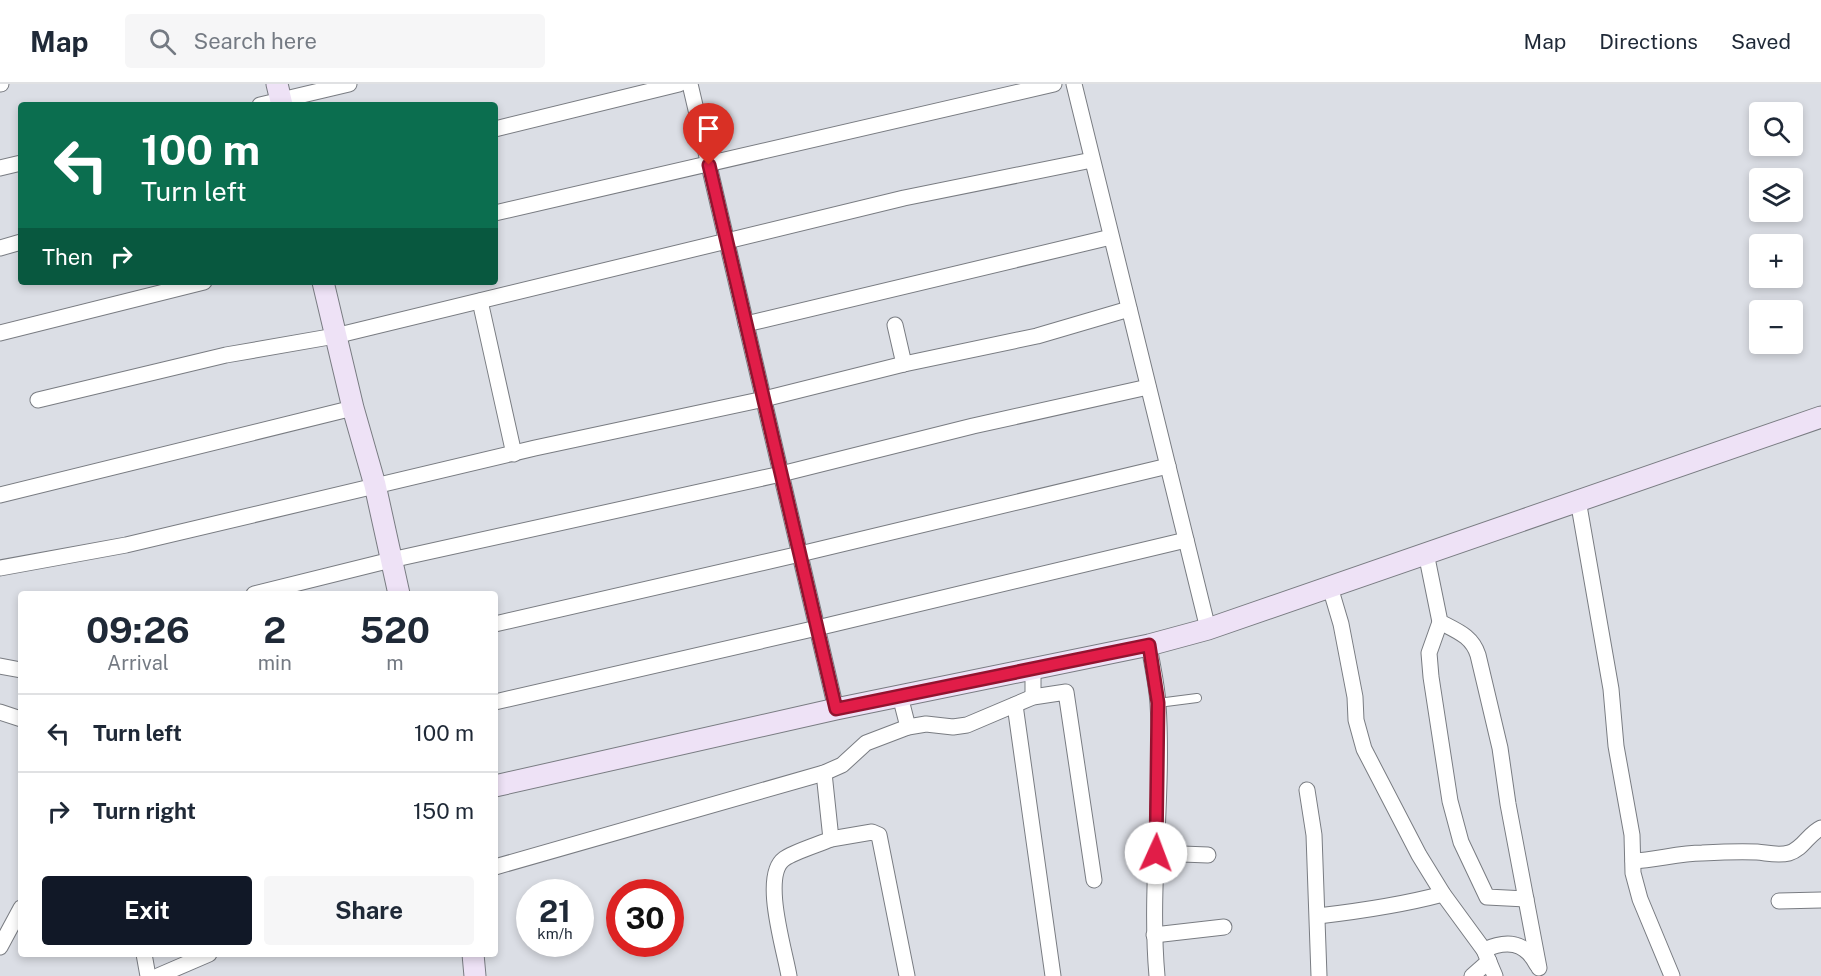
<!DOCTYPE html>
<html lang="en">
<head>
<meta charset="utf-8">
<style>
  :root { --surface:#fff; --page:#f6f6f7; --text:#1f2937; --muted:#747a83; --line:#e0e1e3; --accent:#111827 }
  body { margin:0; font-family:"Public Sans",sans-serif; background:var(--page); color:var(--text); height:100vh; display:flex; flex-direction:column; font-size:22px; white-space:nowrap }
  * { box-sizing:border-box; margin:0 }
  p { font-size:20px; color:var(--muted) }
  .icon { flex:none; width:33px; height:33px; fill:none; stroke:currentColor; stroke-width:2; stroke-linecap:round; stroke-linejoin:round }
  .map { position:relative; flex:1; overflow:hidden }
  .drawer { position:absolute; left:18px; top:507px; width:480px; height:366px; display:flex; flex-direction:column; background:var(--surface); border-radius:6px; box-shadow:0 3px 9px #0003 }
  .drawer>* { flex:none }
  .banner { position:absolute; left:18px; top:18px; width:480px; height:183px; border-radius:6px; box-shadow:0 3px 9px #0003; background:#0b6e4f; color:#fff; overflow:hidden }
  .controls { position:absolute; left:1749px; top:18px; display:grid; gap:12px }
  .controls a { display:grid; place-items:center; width:54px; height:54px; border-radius:6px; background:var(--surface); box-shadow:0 3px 9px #0003; font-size:30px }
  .speed { position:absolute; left:516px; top:795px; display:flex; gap:12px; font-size:30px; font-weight:700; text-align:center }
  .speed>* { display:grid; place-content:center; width:78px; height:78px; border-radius:50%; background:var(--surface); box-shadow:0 3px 9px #0003; line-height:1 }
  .speed small { font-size:15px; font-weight:400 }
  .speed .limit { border:9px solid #d22; background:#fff; color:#111 }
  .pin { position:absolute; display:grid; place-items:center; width:51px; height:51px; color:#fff; margin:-62px -26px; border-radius:50% 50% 50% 0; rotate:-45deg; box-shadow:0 0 6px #0007 }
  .pin .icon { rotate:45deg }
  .me { position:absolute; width:66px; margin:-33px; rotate:2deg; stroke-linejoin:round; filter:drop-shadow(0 0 4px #0008) }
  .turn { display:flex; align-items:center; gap:21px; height:126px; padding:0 24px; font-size:27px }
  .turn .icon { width:78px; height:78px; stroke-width:2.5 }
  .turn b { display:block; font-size:42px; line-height:51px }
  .then { display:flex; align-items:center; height:57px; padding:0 24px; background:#0003; gap:12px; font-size:22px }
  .eta { display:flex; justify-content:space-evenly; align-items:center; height:102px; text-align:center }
  .eta b { font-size:36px; font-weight:700; line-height:42px }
  .action { display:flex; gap:12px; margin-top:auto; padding:12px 24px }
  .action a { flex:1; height:69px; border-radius:6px; background:var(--accent); color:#fff; font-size:24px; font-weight:700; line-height:69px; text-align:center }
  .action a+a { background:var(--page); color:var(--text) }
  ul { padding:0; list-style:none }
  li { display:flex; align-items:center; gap:18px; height:78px; padding:0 24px; border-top:2px solid var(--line) }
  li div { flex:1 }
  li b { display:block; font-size:22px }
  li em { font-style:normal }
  header { display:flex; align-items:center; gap:36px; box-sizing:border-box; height:84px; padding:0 30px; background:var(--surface); border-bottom:2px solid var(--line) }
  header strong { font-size:28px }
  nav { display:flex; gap:33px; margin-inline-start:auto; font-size:21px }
  .search { width:420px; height:54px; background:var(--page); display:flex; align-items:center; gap:15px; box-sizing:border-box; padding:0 21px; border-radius:6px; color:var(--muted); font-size:22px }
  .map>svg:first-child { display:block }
</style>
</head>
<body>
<header>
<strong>Map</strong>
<div class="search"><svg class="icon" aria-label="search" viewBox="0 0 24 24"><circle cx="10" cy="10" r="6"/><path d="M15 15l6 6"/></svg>Search here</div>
<nav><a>Map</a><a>Directions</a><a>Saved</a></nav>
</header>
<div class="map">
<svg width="1821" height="892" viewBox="0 0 1821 892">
  <rect width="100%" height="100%" fill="#dbdee5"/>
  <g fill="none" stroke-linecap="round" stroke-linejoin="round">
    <g stroke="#797c82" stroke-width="10">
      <polyline id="lane" points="1158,619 1197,614"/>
    </g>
    <g stroke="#797c82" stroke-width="17">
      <g id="street">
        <polyline points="0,0 1,0"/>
        <polyline points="690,0 836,625"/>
        <polyline points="1074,0 1208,545"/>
        <polyline points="260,21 349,0"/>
        <polyline points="495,45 679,0"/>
        <polyline points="0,84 21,79"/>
        <polyline points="495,129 1054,0"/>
        <polyline points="0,164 21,158"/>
        <polyline points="480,217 514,370"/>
        <polyline points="746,240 1111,153"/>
        <polyline points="895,241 904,280"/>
        <polyline points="0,249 204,198"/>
        <polyline points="38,316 226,271 335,252 904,114 1092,76"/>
        <polyline points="0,411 353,324"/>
        <polyline points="1578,416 1611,605 1616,662 1632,751 1633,789 1640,815 1672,892"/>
        <path d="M1426,469L1440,538C1457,547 1472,552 1478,571L1500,664L1508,720L1539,884"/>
        <polyline points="0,484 126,461 535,364 764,315 904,280 1037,252 1129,225"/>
        <polyline points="1330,503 1341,540 1355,613 1356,636 1364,665 1419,771 1443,810 1484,866 1495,892"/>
        <polyline points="254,510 391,476 781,390 973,342 1148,303"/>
        <polyline points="1440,538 1429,569 1431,593 1450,717 1461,758 1487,813 1526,815"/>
        <polyline points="495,540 800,470 1168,382"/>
        <path d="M1149,561C1152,581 1157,601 1158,620C1164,711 1149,802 1157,892"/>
        <polyline points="0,582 21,586"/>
        <polyline points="1033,585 1033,613"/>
        <polyline points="900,612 908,643"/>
        <polyline points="495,618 817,544 1186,456"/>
        <polyline points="1015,621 1053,892"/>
        <polyline points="0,628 21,635"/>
        <polyline points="1307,706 1314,751 1319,892"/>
        <polyline points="831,755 872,748 879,751 907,892"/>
        <polyline points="1156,769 1208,771"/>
        <path d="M1633,777C1656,776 1679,769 1702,769C1720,768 1739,767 1757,768C1768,769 1778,772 1789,769C1803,765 1808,750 1821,744"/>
        <polyline points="495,783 824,689 842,681 866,659 908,643 926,640 953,643 967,641 1033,613 1066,608 1094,796"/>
        <polyline points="1779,817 1821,816"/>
        <path d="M1318,832C1361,827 1402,821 1443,810"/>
        <polyline points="1154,851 1224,843"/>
        <polyline points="0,863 21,824"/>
        <path d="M1484,866C1506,856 1525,857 1537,881"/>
        <polyline points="144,870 148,892"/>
        <polyline points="158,892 209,870"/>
        <path d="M789,892C785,867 761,792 784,775C793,768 820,760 831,755L824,689"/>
        <polyline points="1472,892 1489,877"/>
      </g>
    </g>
    <g stroke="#797c82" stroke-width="23">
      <g id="secondary">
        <polyline points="277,0 282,21"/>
        <polyline points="323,198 353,324 375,401 399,510"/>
        <polyline points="495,702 836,625 1149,561 1208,545 1821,333"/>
        <polyline points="473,870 475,892"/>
      </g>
    </g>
    <use href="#lane" stroke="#fff" stroke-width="8"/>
    <use href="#street" stroke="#fff" stroke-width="15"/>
    <use href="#secondary" stroke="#eee2f6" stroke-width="21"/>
  </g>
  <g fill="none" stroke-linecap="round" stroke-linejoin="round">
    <g stroke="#92132f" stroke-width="15">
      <polyline id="route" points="709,81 836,625 1149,561 1158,619 1156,769"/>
    </g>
    <use href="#route" stroke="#e11d48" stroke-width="10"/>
  </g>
</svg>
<div class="controls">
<a><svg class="icon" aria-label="search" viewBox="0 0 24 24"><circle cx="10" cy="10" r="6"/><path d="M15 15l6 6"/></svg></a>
<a><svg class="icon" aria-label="layers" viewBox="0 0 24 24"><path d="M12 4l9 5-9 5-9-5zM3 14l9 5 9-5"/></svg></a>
<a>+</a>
<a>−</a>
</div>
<div class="speed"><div>21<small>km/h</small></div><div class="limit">30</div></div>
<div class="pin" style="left:709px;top:81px;background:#d93025"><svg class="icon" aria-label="arrive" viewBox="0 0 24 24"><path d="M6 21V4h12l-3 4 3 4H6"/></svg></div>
<svg class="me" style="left:1156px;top:769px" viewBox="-20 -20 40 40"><circle r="19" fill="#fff"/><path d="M0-13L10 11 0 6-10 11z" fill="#e11d48"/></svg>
<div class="banner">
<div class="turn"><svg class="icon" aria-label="left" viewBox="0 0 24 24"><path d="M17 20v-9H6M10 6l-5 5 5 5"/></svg><div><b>100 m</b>Turn left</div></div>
<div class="then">Then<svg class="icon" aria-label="right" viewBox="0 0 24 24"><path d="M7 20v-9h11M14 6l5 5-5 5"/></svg></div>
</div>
<section class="drawer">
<div class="eta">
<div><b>09:26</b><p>Arrival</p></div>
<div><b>2</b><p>min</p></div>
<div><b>520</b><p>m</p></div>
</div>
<ul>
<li><svg class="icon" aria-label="left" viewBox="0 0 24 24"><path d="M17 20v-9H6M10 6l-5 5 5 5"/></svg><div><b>Turn left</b></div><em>100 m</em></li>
<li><svg class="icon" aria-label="right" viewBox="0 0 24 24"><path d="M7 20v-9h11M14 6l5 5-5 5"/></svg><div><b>Turn right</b></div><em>150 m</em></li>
</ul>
<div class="action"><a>Exit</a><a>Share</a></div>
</section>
</div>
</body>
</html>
